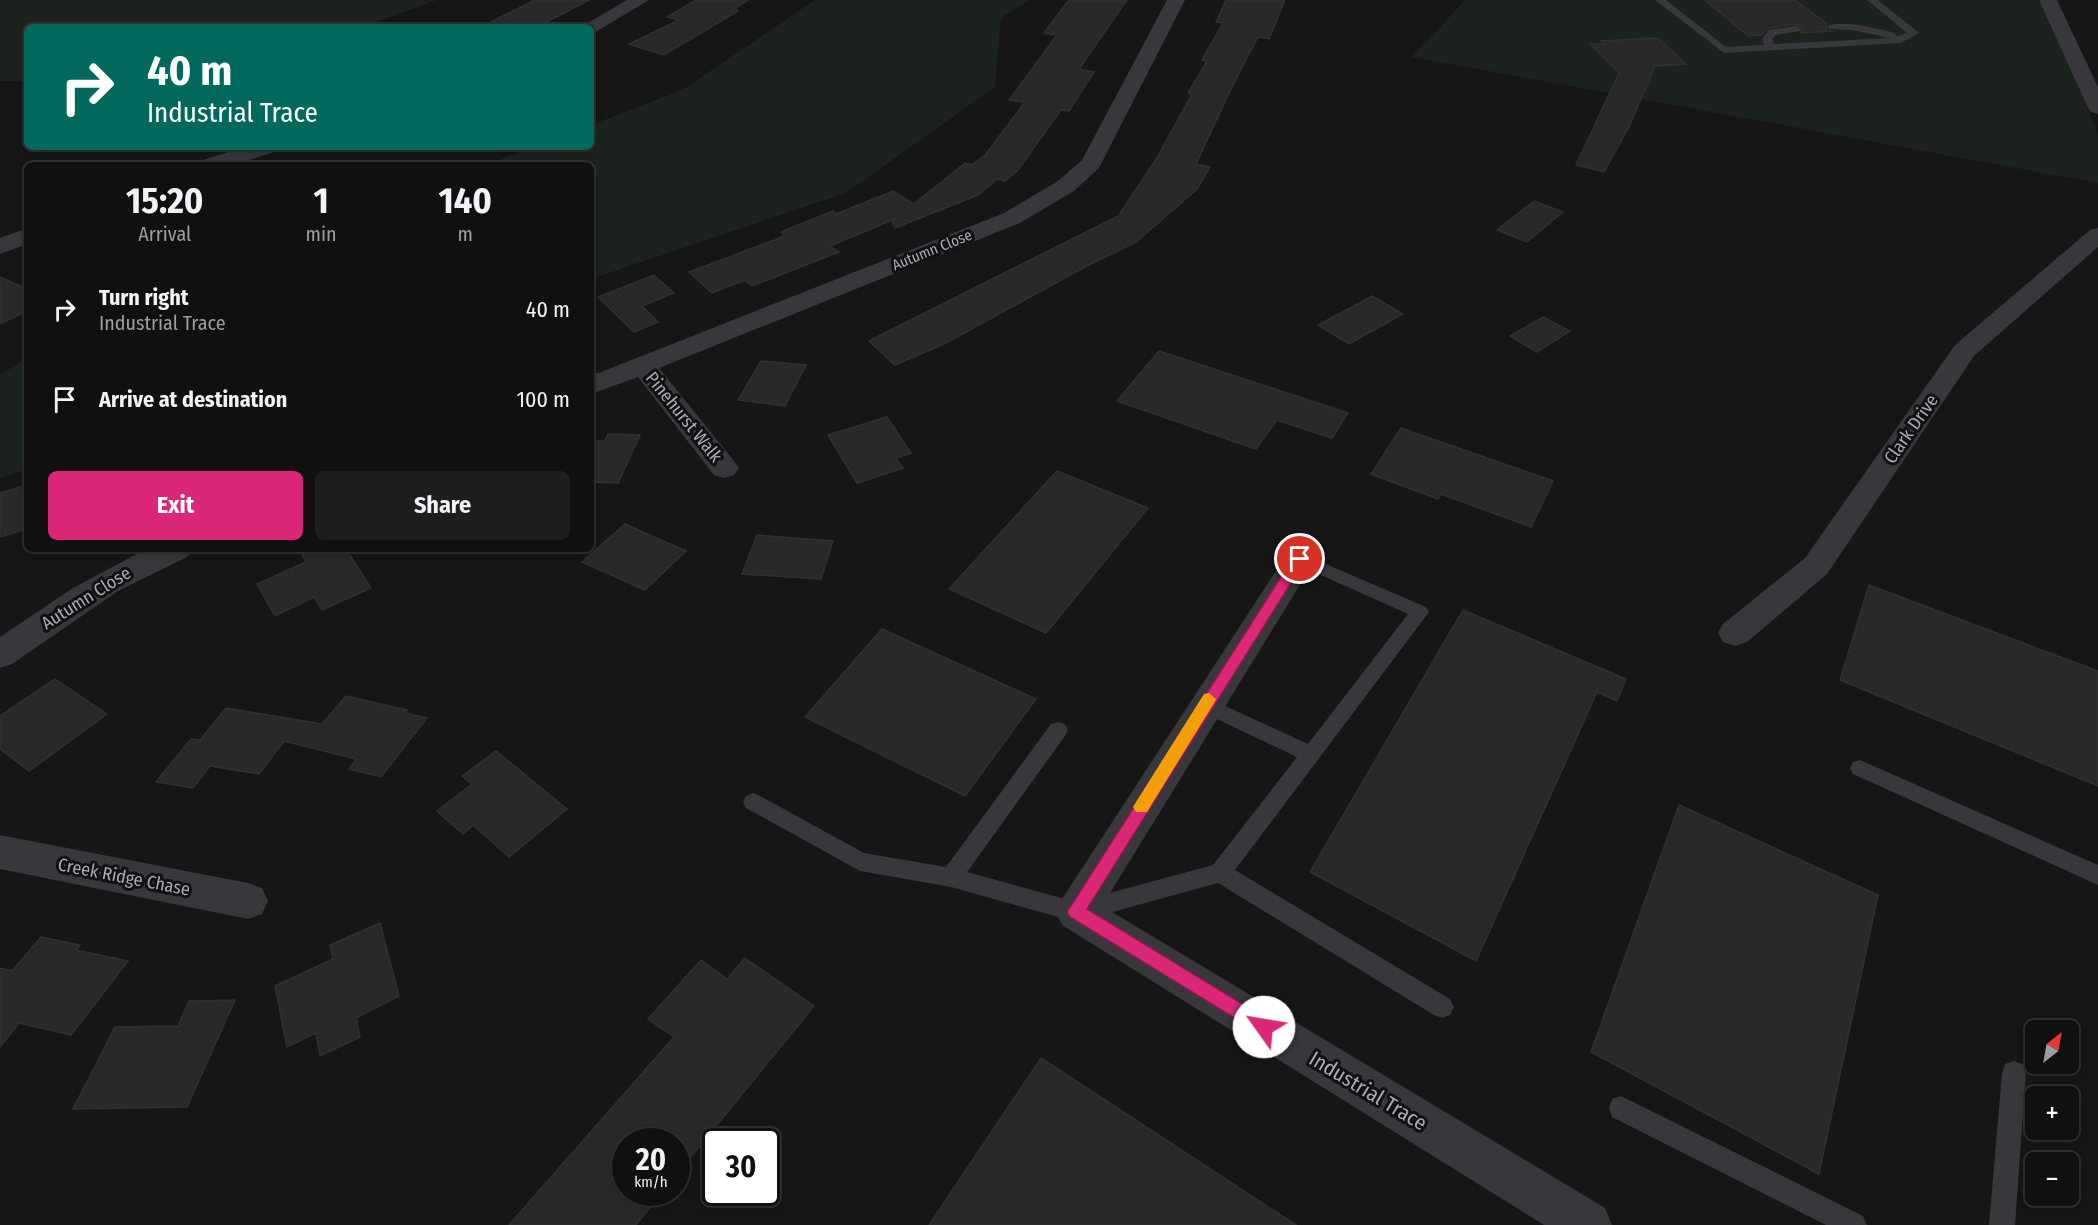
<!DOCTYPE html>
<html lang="en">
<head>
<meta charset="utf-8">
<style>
  :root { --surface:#101011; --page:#1e1e1f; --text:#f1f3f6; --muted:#9c9d9f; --line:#303031; --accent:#db2777 }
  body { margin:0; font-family:"Fira Sans Condensed",sans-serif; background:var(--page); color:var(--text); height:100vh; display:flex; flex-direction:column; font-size:22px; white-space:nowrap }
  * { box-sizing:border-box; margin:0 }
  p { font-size:20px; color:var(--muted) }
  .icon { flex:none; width:33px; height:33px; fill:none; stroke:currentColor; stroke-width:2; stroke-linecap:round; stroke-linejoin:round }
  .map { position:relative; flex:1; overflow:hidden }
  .sheet { position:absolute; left:24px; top:162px; width:570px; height:390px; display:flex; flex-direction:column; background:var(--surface); border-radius:9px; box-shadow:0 3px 9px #0003,0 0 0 2px var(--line) }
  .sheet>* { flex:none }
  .banner { position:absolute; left:24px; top:24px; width:570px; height:126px; border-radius:9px; box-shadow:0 3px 9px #0003,0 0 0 2px var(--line); background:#00695c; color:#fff; overflow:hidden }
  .needle { width:39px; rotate:31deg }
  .fabs { position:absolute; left:2025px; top:1020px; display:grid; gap:12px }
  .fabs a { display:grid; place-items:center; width:54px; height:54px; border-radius:9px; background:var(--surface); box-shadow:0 3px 9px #0003,0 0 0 2px var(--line); font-size:30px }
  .speed { position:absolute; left:612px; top:1128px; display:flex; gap:12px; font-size:30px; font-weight:700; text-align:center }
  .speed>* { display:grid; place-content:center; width:78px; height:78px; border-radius:50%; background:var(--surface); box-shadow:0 3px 9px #0003,0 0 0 2px var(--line); line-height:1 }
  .speed small { font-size:15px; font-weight:400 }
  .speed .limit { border:3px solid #111; border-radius:9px; background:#fff; color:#111 }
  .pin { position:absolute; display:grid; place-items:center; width:51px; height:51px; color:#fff; margin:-26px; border:3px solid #fff; border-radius:50%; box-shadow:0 2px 6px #0007 }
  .me { position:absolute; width:66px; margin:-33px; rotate:302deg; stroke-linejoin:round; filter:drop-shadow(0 0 4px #0008) }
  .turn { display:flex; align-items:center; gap:21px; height:126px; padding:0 24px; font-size:27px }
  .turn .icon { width:78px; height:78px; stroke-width:2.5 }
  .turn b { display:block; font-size:42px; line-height:51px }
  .eta { display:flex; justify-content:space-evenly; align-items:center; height:102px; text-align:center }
  .eta b { font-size:36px; font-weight:700; line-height:42px }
  .primary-button { display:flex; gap:12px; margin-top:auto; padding:12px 24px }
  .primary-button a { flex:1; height:69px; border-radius:9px; background:var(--accent); color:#fff; font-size:24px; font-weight:700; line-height:69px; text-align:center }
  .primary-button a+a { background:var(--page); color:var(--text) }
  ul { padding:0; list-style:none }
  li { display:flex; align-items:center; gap:18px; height:90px; padding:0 24px }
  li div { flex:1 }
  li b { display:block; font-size:22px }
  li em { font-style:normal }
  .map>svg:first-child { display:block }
</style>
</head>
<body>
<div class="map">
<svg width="2098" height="1225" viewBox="0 0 2098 1225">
  <rect width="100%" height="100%" fill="#161617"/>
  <g fill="#1c221d">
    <polygon points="0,0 437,0 361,27 27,27 27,81 0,81"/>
    <polygon points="815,0 1029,0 1001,18 995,87 846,193 591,279 591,165 486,165 533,147 591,147 591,125 682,90"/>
    <polygon points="1465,0 2044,0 2098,135 2098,183 1412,57"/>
    <polygon points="27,358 27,469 0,478 0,375"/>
  </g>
  <g fill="#29292b" stroke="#303033" stroke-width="1.5">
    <polygon points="535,0 589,0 537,27 481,27"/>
    <polygon points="696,0 748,0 736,7 738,11 664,55 629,44 679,20 667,17"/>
    <polygon points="1069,0 1127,0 1079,69 1094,72 1069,111 1061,110 1018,170 1005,181 997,179 978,195 895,228 892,222 897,218 830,246 839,252 752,286 745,280 712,293 689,272 785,236 781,232 833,211 836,214 893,191 914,204 965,163 972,165 985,155 1025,102 1009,100 1057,35 1044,33"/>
    <polygon points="1226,0 1285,0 1269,39 1258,37 1233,85 1196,164 1210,167 1197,189 1136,242 1085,267 944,344 895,365 869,341 1122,214 1120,213 1155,161 1192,94 1188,93 1207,61 1202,60 1223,23 1216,22"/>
    <polygon points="1705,0 1795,0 1826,23 1826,31 1833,31 1800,33 1803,28 1796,24 1769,28 1762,35 1748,36"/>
    <polygon points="1658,38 1686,64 1655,66 1629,127 1604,172 1576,165 1619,73 1590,44 1604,44 1601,41"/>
    <polygon points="1534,201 1563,212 1527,242 1497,230"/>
    <polygon points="654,275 674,293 642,306 658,322 634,332 598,297"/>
    <polygon points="0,277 27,289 27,311 0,324"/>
    <polygon points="1372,296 1403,314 1349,344 1318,325"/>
    <polygon points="1543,317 1570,331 1537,352 1510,336"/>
    <polygon points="1159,351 1348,413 1332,438 1277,420 1256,449 1117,401"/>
    <polygon points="761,361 806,365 785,406 738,400"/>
    <polygon points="887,417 911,453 896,458 903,468 857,483 828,435"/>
    <polygon points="1401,428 1553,481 1531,527 1441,494 1438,499 1371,474"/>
    <polygon points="608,434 640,435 618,483 591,482 591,441 605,441"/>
    <polygon points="1057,471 1148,508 1046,633 949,589"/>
    <polygon points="27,485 27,529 0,537 0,493"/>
    <polygon points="625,524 686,551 645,590 582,562"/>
    <polygon points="757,535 833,541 821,579 742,574"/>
    <polygon points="299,549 346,549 371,588 322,610 314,597 275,616 257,584 306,562"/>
    <polygon points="1869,585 2098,671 2098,786 1840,680"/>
    <polygon points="1463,610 1626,679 1617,701 1597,692 1476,961 1310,872"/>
    <polygon points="882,629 1036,699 965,796 805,717"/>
    <polygon points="55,679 107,714 29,771 0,749 0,716"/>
    <polygon points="346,696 407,710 405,713 427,718 381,777 349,769 356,759 284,741 259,774 210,766 193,788 156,782 191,739 200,740 226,708 322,724"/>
    <polygon points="496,751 567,809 509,857 473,825 463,834 437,811 472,784 462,776"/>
    <polygon points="1679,805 1878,895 1819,1174 1591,1052"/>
    <polygon points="380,923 399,996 356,1018 360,1037 320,1056 316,1033 287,1047 275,986 333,959 330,945"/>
    <polygon points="41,937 80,945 76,950 128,961 71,1035 19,1023 0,1047 0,968 12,971"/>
    <polygon points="745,958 814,1006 676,1175 676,1142 626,1142 626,1192 662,1192 636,1225 509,1225 674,1037 648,1019 701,960 727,979"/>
    <polygon points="235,1000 187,1107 73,1109 115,1027 178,1026 189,1001"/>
    <polygon points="1041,1058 1296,1225 929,1225"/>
  </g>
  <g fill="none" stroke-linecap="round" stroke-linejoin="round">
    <g fill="#37373c" fill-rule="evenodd">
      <path d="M1655,0H1666L1726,47L1764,45L1762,39L1769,30L1796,26L1801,29L1800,31L1776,35L1772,39L1774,44L1890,38L1852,30L1828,29V25C1850,21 1871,28 1892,32L1897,35L1895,37L1907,33L1867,0H1878L1919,33L1901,43L1724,53Z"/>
      <polygon points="1300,553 1426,607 1429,612 1235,870 1450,999 1454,1007 1450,1015 1442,1018 1434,1015 1218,883 1076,922 951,887 860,871 746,808 743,802 746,796 753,793 760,796 864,853 946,867 1051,724 1058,722 1065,724 1068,730 1065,736 967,872 1076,902 1213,865 1297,757 1198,710 1195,705 1198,700 1205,697 1212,700 1308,744 1408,614 1294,563 1291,559"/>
      <polygon points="1860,760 2098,865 2098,885 1853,774 1850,768 1853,762"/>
      <polygon points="2014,1061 2023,1064 2026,1073 2015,1225 1989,1225 2002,1073 2005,1064"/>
      <polygon points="1621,1096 1863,1216 1867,1225 1826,1225 1612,1117 1609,1108 1612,1099"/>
    </g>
    <g fill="#37373c" fill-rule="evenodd">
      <polygon points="627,0 649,0 597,31 591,32 591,27 581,27"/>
      <polygon points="1167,0 1185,0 1099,168 1074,191 1020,223 659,368 734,461 739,468 734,475 724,478 714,475 638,377 591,394 591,376 1004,213 1058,181 1082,160"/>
      <polygon points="2039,0 2057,0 2098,87 2098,114 2091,112 2088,108"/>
      <polygon points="244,147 277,147 274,152 233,165 200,165 203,160"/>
      <polygon points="27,228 27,244 0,254 0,238"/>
      <polygon points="2098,228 2098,247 1974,356 1827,574 1747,642 1735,646 1723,642 1718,633 1723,624 1805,558 1955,345 2090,230"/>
      <polygon points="1300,548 1311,551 1316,559 1102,906 1605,1208 1612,1225 1544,1225 1062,925 1056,912 1062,899 1289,551"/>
      <polygon points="146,549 192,549 187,557 118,591 12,664 0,668 0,637 73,588"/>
      <polygon points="0,835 248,883 262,888 268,901 262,914 248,919 0,869"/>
    </g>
  </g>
  <polygon fill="#db2777" stroke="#8e194d" stroke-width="1.5" points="1300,554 1304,555 1304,562 1087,909 1270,1021 1273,1027 1270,1034 1264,1036 1070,917 1067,912 1295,555"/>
  <polygon fill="#f59e0b" points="1209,693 1216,699 1214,703 1147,812 1136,812 1133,807 1136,802 1204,694"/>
  <g text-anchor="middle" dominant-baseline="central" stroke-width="6" stroke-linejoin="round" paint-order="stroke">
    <g font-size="15" fill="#a8acb7" stroke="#111112">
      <text transform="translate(932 250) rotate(-22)">Autumn Close</text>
    </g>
    <g font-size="18" fill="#a8acb7" stroke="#111112">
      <text transform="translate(684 417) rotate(51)">Pinehurst Walk</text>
      <text transform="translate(1911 429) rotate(-55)">Clark Drive</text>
      <text transform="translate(86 598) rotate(-32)">Autumn Close</text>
      <text transform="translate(124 877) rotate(11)">Creek Ridge Chase</text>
    </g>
    <g font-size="21" fill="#a8acb7" stroke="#111112">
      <text transform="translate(1368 1091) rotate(31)">Industrial Trace</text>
    </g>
  </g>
</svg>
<div class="fabs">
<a><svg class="needle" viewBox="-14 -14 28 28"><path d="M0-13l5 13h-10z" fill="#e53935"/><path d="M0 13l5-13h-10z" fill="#9c9d9f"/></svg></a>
<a>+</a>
<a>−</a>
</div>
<div class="speed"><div>20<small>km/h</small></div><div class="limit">30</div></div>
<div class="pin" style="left:1300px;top:559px;background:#d93025"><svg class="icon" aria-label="arrive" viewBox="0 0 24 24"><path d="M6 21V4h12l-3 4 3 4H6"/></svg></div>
<svg class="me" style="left:1264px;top:1027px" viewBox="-20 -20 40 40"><circle r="19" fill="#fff"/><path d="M0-13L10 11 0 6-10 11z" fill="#db2777"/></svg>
<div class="banner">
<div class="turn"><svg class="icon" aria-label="right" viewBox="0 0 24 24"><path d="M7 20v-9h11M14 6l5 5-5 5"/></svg><div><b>40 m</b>Industrial Trace</div></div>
</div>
<section class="sheet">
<div class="eta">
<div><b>15:20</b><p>Arrival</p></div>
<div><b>1</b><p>min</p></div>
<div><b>140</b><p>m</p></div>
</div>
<ul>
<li><svg class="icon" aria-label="right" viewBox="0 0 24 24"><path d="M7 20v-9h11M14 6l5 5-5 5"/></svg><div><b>Turn right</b><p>Industrial Trace</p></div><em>40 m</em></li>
<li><svg class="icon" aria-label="arrive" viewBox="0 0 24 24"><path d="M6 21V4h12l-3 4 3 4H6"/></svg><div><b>Arrive at destination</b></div><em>100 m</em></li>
</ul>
<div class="primary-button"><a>Exit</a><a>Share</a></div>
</section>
</div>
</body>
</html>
